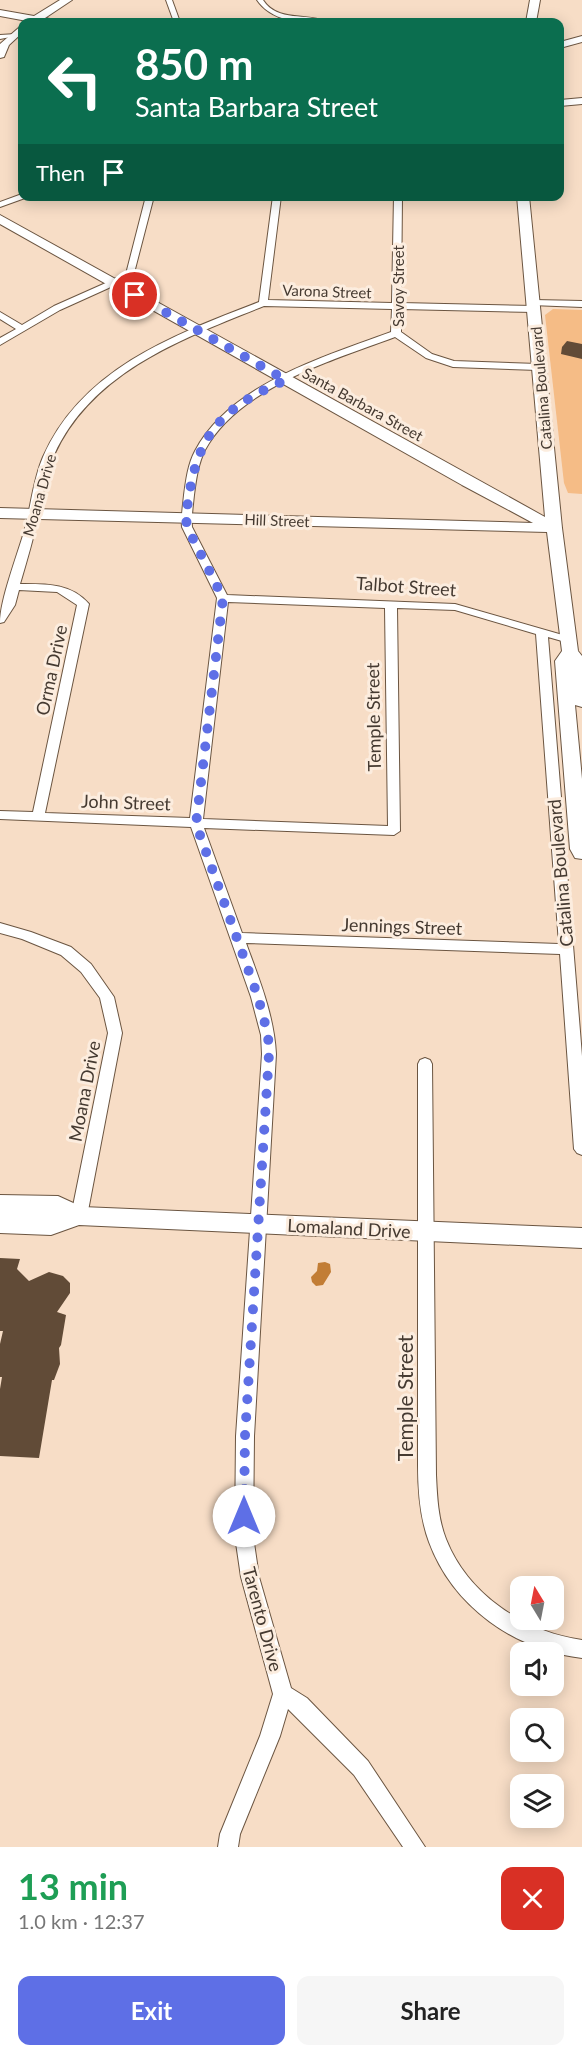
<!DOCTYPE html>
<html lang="en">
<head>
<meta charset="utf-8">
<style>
  :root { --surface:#fff; --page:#f6f6f6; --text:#222; --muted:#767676; --accent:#5e6fe6 }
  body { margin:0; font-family:Lato,sans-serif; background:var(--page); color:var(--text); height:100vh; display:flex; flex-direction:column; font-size:22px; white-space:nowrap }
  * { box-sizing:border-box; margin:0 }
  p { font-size:20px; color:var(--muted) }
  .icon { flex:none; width:33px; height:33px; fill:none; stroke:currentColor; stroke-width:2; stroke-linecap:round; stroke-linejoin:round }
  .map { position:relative; height:1847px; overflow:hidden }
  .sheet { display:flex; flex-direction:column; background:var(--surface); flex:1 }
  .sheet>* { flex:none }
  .guide { position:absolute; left:18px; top:18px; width:546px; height:183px; border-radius:12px; box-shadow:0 3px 15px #0003; background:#0b6e4f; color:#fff; overflow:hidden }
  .needle { width:39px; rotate:350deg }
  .fabs { position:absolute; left:510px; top:1576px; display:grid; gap:12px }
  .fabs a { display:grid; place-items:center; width:54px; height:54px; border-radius:12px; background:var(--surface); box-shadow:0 3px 15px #0003; font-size:30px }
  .pin { position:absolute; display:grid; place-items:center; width:51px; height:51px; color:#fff; margin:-26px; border:3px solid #fff; border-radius:50%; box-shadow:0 2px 6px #0007 }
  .me { position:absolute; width:66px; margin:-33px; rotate:0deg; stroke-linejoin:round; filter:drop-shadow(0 0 4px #0008) }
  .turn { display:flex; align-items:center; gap:21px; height:126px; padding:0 18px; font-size:27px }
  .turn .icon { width:78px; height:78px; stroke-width:2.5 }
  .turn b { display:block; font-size:42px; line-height:51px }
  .then { display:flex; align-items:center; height:57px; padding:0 18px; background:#0003; gap:12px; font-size:22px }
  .round { display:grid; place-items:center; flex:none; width:63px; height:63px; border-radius:12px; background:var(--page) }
  .head { display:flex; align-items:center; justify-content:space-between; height:102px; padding:0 18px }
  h1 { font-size:36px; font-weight:700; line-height:45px; color:#1e9e55 }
  .primary-button { display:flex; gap:12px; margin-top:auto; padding:12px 18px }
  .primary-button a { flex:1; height:69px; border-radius:12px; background:var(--accent); color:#fff; font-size:24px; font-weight:700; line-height:69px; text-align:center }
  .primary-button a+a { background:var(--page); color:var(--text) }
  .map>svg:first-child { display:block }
</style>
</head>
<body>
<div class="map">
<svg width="582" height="1847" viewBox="0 0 582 1847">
  <rect width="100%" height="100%" fill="#f7ddc6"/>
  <polygon fill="#f5bc86" points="553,309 582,310 582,494 568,493 564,483 545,315"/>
  <polygon fill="#c27d35" points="325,1262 330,1264 331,1272 323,1285 316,1286 312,1282 311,1277 317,1271 318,1263"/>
  <g fill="#614b37">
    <polygon points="567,341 582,344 582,359 561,354 562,347"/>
    <polygon points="0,1258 20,1259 17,1269 29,1281 49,1272 63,1276 70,1283 70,1293 57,1312 66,1315 61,1345 59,1348 60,1364 54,1380 52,1380 39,1458 0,1456 0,1389 2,1377 0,1377 0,1344 3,1331 0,1331"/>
  </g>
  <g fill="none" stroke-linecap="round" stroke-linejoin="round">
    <g stroke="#6b5541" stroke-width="2">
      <g id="street">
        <polygon points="166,0 172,0 180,22 174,22"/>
        <path d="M257,0H263C278,23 307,12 326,22C303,25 271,21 257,0Z"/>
        <polygon points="16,34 16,36 0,39 0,35"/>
        <polygon points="22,194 25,198 0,207 0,202"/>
        <polygon points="146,196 154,196 133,277 60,310 0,345 0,338 16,329 0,319 0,312 22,325 54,306 126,274"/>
        <path d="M273,196H281L268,300L392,303L394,196H402L401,303L534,306L538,309L534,312L401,309V332L432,354L454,361L538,364L543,367L538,370L453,367L426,358L395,337C333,360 238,388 205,450C198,464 196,480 194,495C193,506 191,516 192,527L227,595L455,604L573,638L575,640L569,643L548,637L582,1056V1155L577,1153L574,1149L560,954L246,943C259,979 274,1015 276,1054L254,1436L253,1536L259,1577L291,1688L307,1698L368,1761L425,1847H403L354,1775L288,1709L280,1736L240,1834L238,1847H218L220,1834L260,1736L273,1694L241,1577L235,1536L236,1436L262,1054L261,1035L251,997L191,827L0,819V811L33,812L77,605L57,592L19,590L15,605L4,622L0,623C0,600 17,556 24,532C31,507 33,480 43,457C82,368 176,334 259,302ZM264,306L392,309L391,332C326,356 230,384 195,451C188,464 186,480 184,495C183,506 181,516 182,527L217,598L190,818L45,813L89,604C71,583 46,584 20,584C27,560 34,537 39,513C43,494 46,473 54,455C92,371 184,338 264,306ZM228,602L385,608L388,826L203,819ZM397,608L455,610L536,634L559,944L242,933L204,828L394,835L400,831Z"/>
        <polygon points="534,300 582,301 582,307 531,305 531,301"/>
        <polygon points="0,923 31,932 71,947 91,964 114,997 122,1033 87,1216 85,1221 79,1223 73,1221 71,1216 108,1033 100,998 81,972 61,955 22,939 0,933"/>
        <path d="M425,1058L430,1060L432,1064L436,1475C437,1496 438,1519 446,1539C468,1595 525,1632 582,1640V1658C515,1650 453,1607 429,1542C420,1518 418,1491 418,1465V1064L420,1060Z"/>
      </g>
    </g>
    <g stroke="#6b5541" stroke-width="2">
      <g id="secondary">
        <polygon points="60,0 72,0 45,18 55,20 57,22 26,22 27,21 0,16 0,10 34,16"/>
        <polygon points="530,0 540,0 536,22 526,22"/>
        <polygon points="22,25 22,33 9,45 4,57 0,58 0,44"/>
        <polygon points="582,36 582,42 560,48 560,42"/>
        <polygon points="582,98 582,104 560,106 560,100"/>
        <polygon points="517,196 529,196 562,528 578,651 582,656 582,707 575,705 582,779 582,859 575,858 570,849 555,661 562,651 547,532 0,518 0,508 533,523 462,485 0,224 0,215 545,517"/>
        <polygon points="0,1195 58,1196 82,1207 582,1228 582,1248 79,1225 51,1235 0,1233 0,1213 55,1214 0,1213"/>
      </g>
    </g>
    <use href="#street" fill="#fff" fill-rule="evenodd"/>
    <use href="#secondary" fill="#fff" fill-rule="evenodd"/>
  </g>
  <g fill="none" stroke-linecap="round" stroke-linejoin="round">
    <path stroke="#5e6fe6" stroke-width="10" stroke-dasharray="0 18" d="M135,295L286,380C229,405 201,427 190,490C188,503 185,514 187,527L223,598L196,824L258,997L268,1035L269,1054L245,1436L244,1516"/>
  </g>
  <g text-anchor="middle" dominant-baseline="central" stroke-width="6" stroke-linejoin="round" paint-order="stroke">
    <g font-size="15" fill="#453a31" stroke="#fceddf">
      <text transform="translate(398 286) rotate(-90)">Savoy Street</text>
      <text transform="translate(327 291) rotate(2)">Varona Street</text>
      <text transform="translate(541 388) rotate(-95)">Catalina Boulevard</text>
      <text transform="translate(363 404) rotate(29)">Santa Barbara Street</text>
      <text transform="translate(39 495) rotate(-74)">Moana Drive</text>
      <text transform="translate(277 520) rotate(2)">Hill Street</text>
    </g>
    <g font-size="18" fill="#453a31" stroke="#fceddf">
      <text transform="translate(406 586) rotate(4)">Talbot Street</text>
      <text transform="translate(51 670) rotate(-78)">Orma Drive</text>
      <text transform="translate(373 717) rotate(-91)">Temple Street</text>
      <text transform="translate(126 802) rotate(2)">John Street</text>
      <text transform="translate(560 873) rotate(-95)">Catalina Boulevard</text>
      <text transform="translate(402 926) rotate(2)">Jennings Street</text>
      <text transform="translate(84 1091) rotate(-79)">Moana Drive</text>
      <text transform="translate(349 1228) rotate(3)">Lomaland Drive</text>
      <text transform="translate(263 1619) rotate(75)">Tarento Drive</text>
    </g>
    <g font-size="21" fill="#453a31" stroke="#fceddf">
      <text transform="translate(404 1398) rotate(-90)">Temple Street</text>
    </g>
  </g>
</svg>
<div class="fabs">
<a><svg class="needle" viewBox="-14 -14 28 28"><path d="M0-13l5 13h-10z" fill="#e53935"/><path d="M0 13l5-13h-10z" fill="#767676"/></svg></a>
<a><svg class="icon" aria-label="sound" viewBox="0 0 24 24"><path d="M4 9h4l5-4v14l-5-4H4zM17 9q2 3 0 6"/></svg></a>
<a><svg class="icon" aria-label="search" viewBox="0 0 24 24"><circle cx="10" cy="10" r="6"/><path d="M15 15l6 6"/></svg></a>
<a><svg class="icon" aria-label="layers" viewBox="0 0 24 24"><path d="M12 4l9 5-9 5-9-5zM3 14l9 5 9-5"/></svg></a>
</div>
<div class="pin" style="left:135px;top:295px;background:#d93025"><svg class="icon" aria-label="arrive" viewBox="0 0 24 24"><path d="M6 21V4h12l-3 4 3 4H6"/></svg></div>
<svg class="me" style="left:244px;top:1516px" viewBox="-20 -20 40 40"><circle r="19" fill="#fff"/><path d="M0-13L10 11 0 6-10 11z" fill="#5e6fe6"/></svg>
<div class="guide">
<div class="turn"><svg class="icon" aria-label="left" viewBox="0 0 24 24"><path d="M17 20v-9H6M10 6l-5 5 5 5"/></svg><div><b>850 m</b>Santa Barbara Street</div></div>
<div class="then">Then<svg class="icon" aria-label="arrive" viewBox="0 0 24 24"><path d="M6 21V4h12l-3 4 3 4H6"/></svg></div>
</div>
</div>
<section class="sheet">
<div class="head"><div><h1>13 min</h1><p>1.0 km · 12:37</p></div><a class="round" style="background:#d93025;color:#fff"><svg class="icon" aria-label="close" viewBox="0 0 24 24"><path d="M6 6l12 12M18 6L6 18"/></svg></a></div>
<div class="primary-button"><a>Exit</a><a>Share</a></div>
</section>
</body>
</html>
